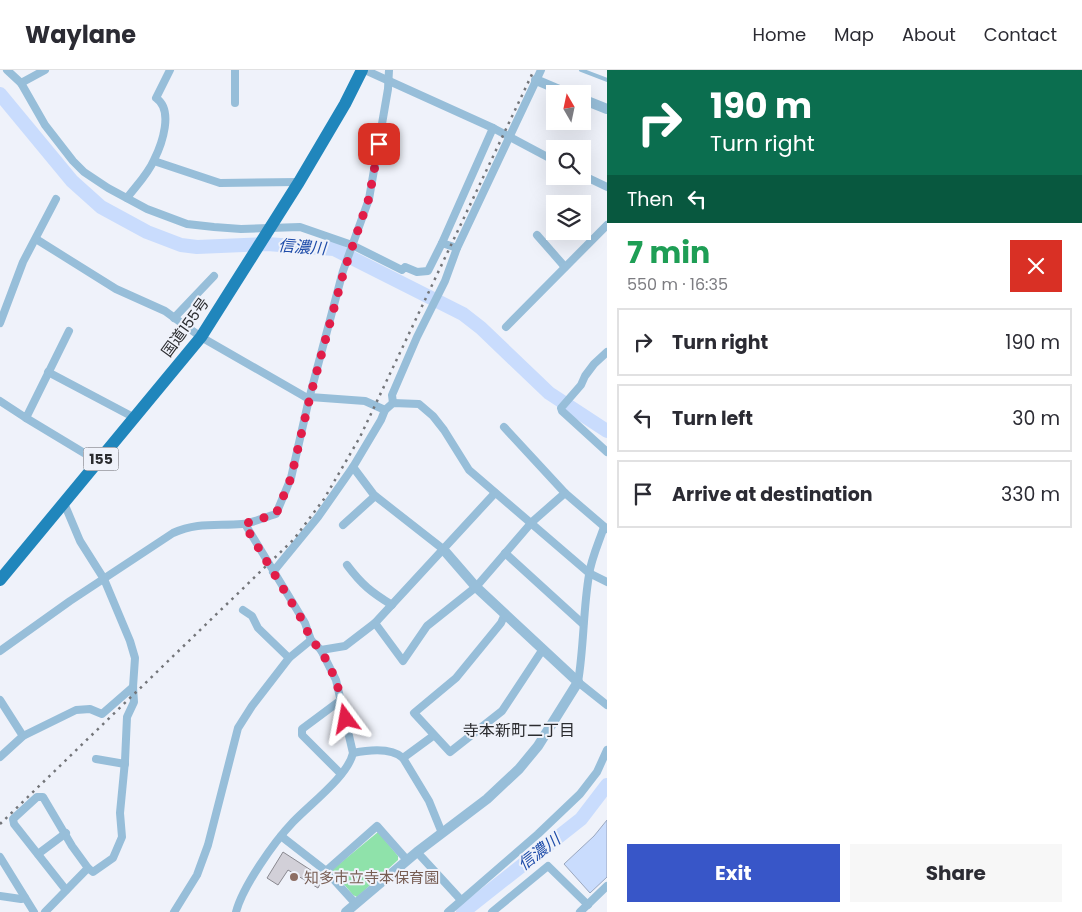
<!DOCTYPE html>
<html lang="en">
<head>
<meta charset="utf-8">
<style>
  :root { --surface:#fff; --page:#f7f7f7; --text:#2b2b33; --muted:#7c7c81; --line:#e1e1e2; --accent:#3856c8 }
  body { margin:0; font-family:Poppins,"Noto Sans JP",sans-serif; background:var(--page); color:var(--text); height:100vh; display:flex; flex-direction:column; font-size:19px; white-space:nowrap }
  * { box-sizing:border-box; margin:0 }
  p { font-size:16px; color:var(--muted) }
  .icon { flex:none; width:28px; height:28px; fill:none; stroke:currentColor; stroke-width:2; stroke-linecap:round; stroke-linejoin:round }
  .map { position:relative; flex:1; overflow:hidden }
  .sheet { display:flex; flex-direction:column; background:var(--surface); width:475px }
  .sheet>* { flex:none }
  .hud { background:#0b6e4f; color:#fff; overflow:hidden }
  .needle { width:32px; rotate:351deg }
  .tools { position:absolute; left:546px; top:15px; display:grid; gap:10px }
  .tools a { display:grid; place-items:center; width:45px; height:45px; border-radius:0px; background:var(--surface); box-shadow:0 5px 20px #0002; font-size:25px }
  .pin { position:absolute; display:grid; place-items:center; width:42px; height:42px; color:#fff; margin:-21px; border-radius:10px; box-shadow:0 2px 8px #0006 }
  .me { position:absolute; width:55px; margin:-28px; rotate:347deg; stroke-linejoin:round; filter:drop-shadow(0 0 4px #0008) }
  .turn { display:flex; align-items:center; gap:18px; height:105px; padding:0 20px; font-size:22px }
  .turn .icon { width:65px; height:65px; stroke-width:2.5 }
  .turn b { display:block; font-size:35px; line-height:42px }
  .then { display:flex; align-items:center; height:48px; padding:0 20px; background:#0003; gap:10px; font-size:19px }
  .round { display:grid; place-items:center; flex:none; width:52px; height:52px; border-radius:0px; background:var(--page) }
  .head { display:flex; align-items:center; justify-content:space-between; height:85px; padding:0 20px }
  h1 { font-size:30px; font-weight:700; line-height:38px; color:#1e9e55 }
  .action { display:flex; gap:10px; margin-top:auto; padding:10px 20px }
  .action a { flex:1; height:58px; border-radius:0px; background:var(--accent); color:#fff; font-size:20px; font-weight:700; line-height:58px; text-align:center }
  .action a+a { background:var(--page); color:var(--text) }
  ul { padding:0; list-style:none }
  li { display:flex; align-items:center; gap:15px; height:68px; margin:0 10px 8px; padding:0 10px; border:2px solid var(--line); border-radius:0px }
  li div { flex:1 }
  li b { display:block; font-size:19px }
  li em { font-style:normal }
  header { display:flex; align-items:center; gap:30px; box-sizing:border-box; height:70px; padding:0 25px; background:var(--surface); border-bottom:1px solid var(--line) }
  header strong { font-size:24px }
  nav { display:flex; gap:28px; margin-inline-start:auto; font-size:18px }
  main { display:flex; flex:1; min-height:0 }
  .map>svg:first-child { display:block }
</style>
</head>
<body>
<header>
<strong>Waylane</strong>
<nav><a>Home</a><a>Map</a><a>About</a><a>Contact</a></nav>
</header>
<main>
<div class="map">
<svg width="607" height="842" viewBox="0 0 607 842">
  <rect width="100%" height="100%" fill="#eff2fa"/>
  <polygon fill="#8fe2aa" points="378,762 398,786 398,790 357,827 353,825 332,800"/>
  <polygon fill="#c9dcfd" stroke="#9aa7bf" points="607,750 607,807 590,823 564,794 594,766"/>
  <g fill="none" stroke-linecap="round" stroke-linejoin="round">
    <g stroke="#c9dcfd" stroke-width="14">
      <polyline points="0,24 72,111 101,137 147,162 181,175 197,177 267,174 334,179 463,244 481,258 549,323 607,361"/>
      <polyline points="463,842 581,749 607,715"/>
    </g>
  </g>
  <polygon fill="#d2d0d8" stroke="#8a8990" points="283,782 323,808 318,818 288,800 278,815 267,808"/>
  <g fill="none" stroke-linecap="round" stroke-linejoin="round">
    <polyline stroke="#97bed9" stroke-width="4" points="581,0 607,10"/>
    <g stroke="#97bed9" stroke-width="8">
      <polyline points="7,0 21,13 45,55 73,91 84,102 108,118 147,139 187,154 214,157 241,159 300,157 352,175 402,200 405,197 417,202 428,201 442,173 457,178"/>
      <polyline points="235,0 235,33"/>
      <polyline points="365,0 493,58 555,91"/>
      <polyline points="21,13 45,0"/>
      <polyline points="154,91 220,113 299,112"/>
      <polyline points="582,105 607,117"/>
      <path d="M127,128C136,116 148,104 154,90C162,74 174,40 156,28L170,0"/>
      <polyline points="537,165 565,197"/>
      <polyline points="36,169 116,219 165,241 201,267 309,329"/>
      <polyline points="442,173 493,58"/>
      <polyline points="174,248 214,206"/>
      <polyline points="0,253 23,192 56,129"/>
      <polyline points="506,257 607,155"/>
      <polyline points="607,282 594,294 585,306 581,315 561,338 562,341 607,382"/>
      <polyline points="48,302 135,348"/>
      <polyline points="310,327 365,331 385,340"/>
      <polyline points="0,331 26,348 69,261"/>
      <polyline points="393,333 392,325 417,267 445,211 457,178 541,0"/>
      <polyline points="26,348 99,392"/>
      <polyline points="504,357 565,423 607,459"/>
      <polyline points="353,397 374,425 443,479"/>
      <polyline points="343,455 375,426"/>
      <path d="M604,457C599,472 591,489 589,505C583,540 584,577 578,612L607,635"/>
      <polyline points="505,483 583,554"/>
      <path d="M347,495C362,515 371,522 392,535"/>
      <polyline points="273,502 318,447 353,397 381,350 385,340 393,333 419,334 433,346 444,360 469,400 589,503 607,512"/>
      <polyline points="243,540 252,546 258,558 289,588"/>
      <polyline points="505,544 501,553 456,608 414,643 450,682 502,641 543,579"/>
      <polyline points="375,553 403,591 427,556 476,517 532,452 565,423"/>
      <polyline points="321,580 345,576 375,553 495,423"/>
      <path d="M0,581L70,531L173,463C197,452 217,456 242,454C253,453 265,447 276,444L291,408L309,329L343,201L369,129L388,19L389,0"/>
      <polyline points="0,630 23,666"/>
      <path d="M353,683C368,680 391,677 403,688L433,666"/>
      <polyline points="0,687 23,666 76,640 90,639 102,644 133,617"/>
      <polyline points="403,688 429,731 442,763"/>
      <polyline points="96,689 125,694"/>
      <polyline points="341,704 302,665 302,659 341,630"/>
      <polyline points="281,766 326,801 355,833"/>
      <polyline points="417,782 461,830"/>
      <polyline points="38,784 66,763"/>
      <polyline points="0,787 34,842"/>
      <polyline points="326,801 377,756 407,790"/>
      <polyline points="66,820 14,754 13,749 37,727 43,727 72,776 88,798"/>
      <polyline points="0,826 21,829 25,828"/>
      <polyline points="45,842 88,798 93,802 113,788 122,767 120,743 125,691 127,647 134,632 133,617 135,588 130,571 104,509 80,471 64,433"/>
      <polyline points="174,842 197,805 208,775 238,658 252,636 289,588 311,570"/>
      <path d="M236,842C243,816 274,772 293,752C310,734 348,706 353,683L336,610L321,580L311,570L305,553L245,454"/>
      <polyline points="448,842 538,764 580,724 597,702 607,680"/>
      <polyline points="492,842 548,796 588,835"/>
      <polyline points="580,842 607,816"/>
    </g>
    <g stroke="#97bed9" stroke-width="10">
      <polyline points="536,10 569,24"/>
      <polyline points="582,29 607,39"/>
      <polyline points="346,842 417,782 487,729 519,699 538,676 578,612 476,517 443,479"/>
    </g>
    <polyline stroke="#2086bc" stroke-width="12" points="0,510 201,267 299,112 345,34 362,0"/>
    <polyline stroke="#737579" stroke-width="2.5" stroke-dasharray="2.5 5" stroke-linecap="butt" points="0,754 294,469 324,429 360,367 534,0"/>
  </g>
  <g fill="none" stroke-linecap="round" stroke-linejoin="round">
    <polyline stroke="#e11d48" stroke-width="9" stroke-dasharray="0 16.2" points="346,649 336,610 321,580 311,570 304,553 244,454 276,444 291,408 310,327 344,201 369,128 379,74"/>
  </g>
  <circle fill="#8d6e63" stroke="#eff2fa" stroke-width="2" cx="294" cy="807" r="5"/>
  <g text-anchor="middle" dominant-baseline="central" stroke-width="4" stroke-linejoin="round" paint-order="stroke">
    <rect fill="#eff2fa" stroke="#66676c" stroke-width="1" x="83.5" y="377.5" width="35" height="23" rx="4"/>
    <g font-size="14" font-weight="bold" fill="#2b2c2f">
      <text x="101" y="389">155</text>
    </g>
    <g font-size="15" fill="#2b2c2f" stroke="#eff2fa">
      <text transform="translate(185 257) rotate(-54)">国道155号</text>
    </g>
    <g font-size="15" fill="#785e54" stroke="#eff2fa" text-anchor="start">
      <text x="304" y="807">知多市立寺本保育園</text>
    </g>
    <g font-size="16" font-style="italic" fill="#1e4ca9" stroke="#eff2fa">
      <text transform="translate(302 177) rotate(4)">信濃川</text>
      <text transform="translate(539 782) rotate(-38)">信濃川</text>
    </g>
    <g font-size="16" fill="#2b2c2f" stroke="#eff2fa">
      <text x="519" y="660">寺本新町二丁目</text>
    </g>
  </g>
</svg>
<div class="tools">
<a><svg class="needle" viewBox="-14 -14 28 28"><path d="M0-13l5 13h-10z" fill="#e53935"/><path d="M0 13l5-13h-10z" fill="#7c7c81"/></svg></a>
<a><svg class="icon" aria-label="search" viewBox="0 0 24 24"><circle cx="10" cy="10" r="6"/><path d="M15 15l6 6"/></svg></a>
<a><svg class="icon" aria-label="layers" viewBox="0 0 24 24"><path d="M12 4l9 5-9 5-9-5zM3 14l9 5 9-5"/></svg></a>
</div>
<div class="pin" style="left:379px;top:74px;background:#d93025"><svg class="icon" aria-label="arrive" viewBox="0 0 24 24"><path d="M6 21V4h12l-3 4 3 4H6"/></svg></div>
<svg class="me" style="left:346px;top:649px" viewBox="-20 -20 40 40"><path d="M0-17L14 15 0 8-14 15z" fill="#e11d48" stroke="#fff" stroke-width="4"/></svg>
</div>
<section class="sheet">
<div class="hud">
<div class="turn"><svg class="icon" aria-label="right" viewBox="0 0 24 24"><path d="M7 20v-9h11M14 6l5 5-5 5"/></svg><div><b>190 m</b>Turn right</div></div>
<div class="then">Then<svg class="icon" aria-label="left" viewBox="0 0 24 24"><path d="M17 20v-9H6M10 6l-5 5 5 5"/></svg></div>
</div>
<div class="head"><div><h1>7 min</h1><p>550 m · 16:35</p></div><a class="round" style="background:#d93025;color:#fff"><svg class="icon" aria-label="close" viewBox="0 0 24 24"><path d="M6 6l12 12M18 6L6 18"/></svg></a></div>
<ul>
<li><svg class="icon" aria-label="right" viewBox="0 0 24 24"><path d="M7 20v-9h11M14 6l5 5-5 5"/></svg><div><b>Turn right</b></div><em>190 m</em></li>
<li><svg class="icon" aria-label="left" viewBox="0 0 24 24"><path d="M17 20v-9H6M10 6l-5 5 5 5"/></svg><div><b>Turn left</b></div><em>30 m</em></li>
<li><svg class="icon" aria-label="arrive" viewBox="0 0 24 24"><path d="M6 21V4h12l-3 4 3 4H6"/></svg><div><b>Arrive at destination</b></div><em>330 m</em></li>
</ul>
<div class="action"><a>Exit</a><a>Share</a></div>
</section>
</main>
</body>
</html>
